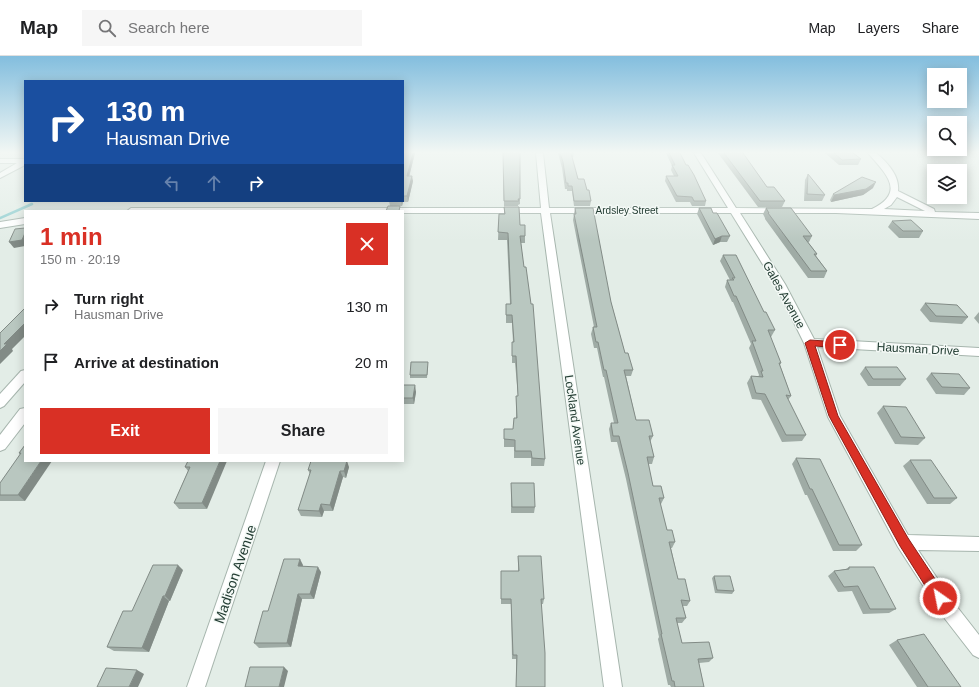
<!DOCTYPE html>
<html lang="en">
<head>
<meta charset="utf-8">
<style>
  :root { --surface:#fff; --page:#f6f6f6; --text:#202124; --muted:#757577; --line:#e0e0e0; --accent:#d93025 }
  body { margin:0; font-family:Arial,sans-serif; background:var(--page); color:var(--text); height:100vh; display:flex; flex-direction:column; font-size:15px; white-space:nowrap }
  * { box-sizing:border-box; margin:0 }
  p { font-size:13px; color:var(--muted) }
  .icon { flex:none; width:22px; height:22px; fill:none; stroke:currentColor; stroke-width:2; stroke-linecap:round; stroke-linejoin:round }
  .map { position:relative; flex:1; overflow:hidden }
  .sheet { position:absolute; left:24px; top:154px; width:380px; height:252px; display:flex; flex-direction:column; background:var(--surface); border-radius:0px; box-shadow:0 2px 10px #0003 }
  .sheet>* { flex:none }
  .guide { position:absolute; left:24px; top:24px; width:380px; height:122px; border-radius:0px; box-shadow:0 2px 10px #0003; background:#1a4fa0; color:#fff; overflow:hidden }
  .tools { position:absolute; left:927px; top:12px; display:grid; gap:8px }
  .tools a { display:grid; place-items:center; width:40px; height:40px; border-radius:0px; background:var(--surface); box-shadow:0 2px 10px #0003; font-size:20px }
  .pin { position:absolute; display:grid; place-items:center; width:34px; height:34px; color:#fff; margin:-17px; border:2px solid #fff; border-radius:50%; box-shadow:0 1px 4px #0007 }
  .me { position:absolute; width:44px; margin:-22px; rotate:327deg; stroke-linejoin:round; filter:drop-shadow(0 0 3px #0008) }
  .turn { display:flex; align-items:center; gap:14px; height:84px; padding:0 16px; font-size:18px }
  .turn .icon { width:52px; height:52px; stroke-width:2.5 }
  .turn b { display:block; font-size:28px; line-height:34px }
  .lanes { display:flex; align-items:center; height:38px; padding:0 16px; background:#0003; justify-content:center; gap:20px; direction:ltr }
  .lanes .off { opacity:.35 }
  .round { display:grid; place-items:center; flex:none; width:42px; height:42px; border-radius:0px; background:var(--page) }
  .overview { display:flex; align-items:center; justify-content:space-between; height:68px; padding:0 16px }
  h1 { font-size:24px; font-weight:700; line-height:30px; color:var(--accent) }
  .cta { display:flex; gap:8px; margin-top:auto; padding:8px 16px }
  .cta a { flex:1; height:46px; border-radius:0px; background:var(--accent); color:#fff; font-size:16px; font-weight:700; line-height:46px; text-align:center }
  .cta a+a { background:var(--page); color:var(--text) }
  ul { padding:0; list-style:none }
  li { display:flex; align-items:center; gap:12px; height:56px; padding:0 16px }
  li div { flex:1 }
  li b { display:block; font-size:15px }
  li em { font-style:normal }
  header { display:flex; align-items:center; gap:24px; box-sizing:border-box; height:56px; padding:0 20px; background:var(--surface); border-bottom:1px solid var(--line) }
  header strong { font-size:19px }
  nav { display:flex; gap:22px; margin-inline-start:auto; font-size:14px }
  .search { width:280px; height:36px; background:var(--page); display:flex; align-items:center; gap:10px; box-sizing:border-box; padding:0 14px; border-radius:0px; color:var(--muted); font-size:15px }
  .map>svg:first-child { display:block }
</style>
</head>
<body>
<header>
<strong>Map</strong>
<div class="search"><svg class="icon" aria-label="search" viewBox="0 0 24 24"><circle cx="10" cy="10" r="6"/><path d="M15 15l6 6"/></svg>Search here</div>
<nav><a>Map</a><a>Layers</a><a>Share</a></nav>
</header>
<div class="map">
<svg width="979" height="631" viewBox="0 0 979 631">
  <rect width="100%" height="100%" fill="#e3ede7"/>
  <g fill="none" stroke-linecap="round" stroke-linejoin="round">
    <polyline stroke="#8dcdcf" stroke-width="2.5" points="0,162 32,148"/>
    <g stroke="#a6b5ad" stroke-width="2">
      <g id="minor">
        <path d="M536,97H543L549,152H728L694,97H701L736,152L872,153C907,136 885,117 868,97H876C887,106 900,120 898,135L934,153L935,156L979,157V163L836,157H740L785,228L814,283L979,292V300L817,291L840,360L908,479L979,481V495L918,494L954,547L979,579V602L973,599L942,559L898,491L828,361L804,287L775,228L731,157H550L622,631H604L541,157H403V155H127L131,152H541ZM897,141L925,155L884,153L891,149Z"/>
        <polygon points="0,103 25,103 25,109 0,122 0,117 17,107 0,107"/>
        <polygon points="25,162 25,168 0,172 0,166"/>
        <polygon points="25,314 25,326 4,350 0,352 0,338 21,315"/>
        <polygon points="25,352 25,367 5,393 0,395 0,379 20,353"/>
        <polygon points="266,405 280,405 205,631 187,631"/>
      </g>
    </g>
    <use href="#minor" fill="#fff" fill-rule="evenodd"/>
  </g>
  <g fill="#9faba5">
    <polygon points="403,97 415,97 409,120 413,125 408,146 403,146 402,150 390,150 389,145 388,145 403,145"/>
    <polygon points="503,97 520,143 520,148 518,149 518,150 504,150"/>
    <polygon points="558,97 574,97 573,101 572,101 578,123 587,134 591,145 590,150 574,150 572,135 567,135 567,133 565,133 562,112"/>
    <polygon points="666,97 680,97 686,109 706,145 705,150 692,150 690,146 676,146 665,125 666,120 674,120 671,114 672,110"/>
    <polygon points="718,97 743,97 767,131 785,145 782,151 758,151"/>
    <polygon points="825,97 853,97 861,103 858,109 839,109"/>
    <polygon points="808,118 825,139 822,145 804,145 805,124"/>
    <polygon points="873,132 863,139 831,146 830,144 833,138"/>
    <polygon points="126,145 143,145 142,146 127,146"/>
    <polygon points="504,151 520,169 525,180 525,187 521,187 545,403 544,410 531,410 531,402 514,402 514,391 504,391 504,373 513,373 514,362 516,362 516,340 518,340 515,307 512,307 512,286 513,286 512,267 506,267 506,248 510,248 507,184 498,184 499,158 504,158"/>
    <polygon points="575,152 611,246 625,297 633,314 631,320 626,320 636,364 653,380 650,386 654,401 652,408 648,408 653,430 664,442 661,448 660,448 667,474 675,486 672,492 671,492 678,523 690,545 687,550 683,550 686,562 682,567 677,567 682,587 713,602 709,606 699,607 704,631 671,631 670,629 668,629 658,583 659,581 626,423 617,386 611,386 609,373 611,367 614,367 604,321 603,321 597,292 594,292 591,278 593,271 594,271 573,164"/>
    <polygon points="699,152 713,157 730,180 727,186 720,186 713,189 697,158"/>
    <polygon points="766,152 812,180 809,186 808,186 817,198 816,200 827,215 824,222 808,222 765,163 765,162 763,158"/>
    <polygon points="892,165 923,175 919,182 899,182 888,171"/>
    <polygon points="723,199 764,256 775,274 771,281 770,281 781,307 780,309 791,340 788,344 806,379 802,385 782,386 761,344 752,343 747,327 751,320 758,321 759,319 749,292 751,288 733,246 732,246 725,231 727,224 730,224 720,205"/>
    <polygon points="925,247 968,261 962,268 930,266 920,254"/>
    <polygon points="979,256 979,268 974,262"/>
    <polygon points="428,310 427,322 410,322 410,319"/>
    <polygon points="865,311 906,323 900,330 868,330 860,318"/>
    <polygon points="931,317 970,332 964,339 936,338 926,323"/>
    <polygon points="403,329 416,336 414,348 403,348"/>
    <polygon points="883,350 925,382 918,389 895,388 877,357"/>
    <polygon points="25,389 25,445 0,445 0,427 20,399 19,397"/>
    <polygon points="796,402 862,489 856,495 833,495 807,439 805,439 792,408"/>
    <polygon points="910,404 957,442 950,448 927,448 903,410"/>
    <polygon points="188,405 207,453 179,453 174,447 188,415 185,411"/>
    <polygon points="349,411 346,422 343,421 333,455 324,455 322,461 301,460 298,454 310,418 308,414"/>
    <polygon points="511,427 535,451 534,457 511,457"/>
    <polygon points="518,500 544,543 543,548 541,548 545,631 516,631 516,603 512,603 511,548 501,548 501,521 518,515"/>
    <polygon points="303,509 303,510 321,516 314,543 302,543 291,591 259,592 254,587 268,555"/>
    <polygon points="849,511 896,553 889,557 863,558 852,535 838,536 828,520 834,515 846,513"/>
    <polygon points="183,514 170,545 169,545 149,596 114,595 107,591 132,555"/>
    <polygon points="714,520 734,535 732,538 715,537 712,522"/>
    <polygon points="897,584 961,631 917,631 889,589"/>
  </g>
  <g fill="#828b86">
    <polygon points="413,97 415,97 408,125 407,120"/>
    <polygon points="412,120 413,125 408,146 407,140"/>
    <polygon points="876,126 873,132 863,139 831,146 834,139"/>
    <polygon points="401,145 403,145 402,150"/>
    <polygon points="25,177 25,190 14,192 9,186"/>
    <polygon points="722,180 720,186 713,189 715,183"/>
    <polygon points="25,267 25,280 12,293 13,295 0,308 0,295 4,288"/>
    <polygon points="415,329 416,336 414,348 413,342"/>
    <polygon points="41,405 52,405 25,445 18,439"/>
    <polygon points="220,405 227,405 207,453 202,447"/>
    <polygon points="347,405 349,411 346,422 344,415"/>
    <polygon points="340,415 343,421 333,455 330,449"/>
    <polygon points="321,448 324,455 322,461 319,455"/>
    <polygon points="300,503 303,509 301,516 298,510"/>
    <polygon points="178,509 183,514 170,545 165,540"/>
    <polygon points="318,511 321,516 314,543 310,538"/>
    <polygon points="298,538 302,543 291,591 287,587"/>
    <polygon points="163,540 169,545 149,596 142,592"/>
    <polygon points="284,611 288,615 284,631 279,631"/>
    <polygon points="137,614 144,618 138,631 129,631"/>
  </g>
  <g fill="#b9c7c0" stroke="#828b86">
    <polygon points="403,97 413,97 407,120 412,120 407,140 403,140"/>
    <polygon points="503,97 520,97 520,143 518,143 519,145 504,145"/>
    <polygon points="560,97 571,97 578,123 584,123 587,134 589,134 591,145 574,145 572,130 568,130 568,127 566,127 563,106"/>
    <polygon points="669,97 680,97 686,109 688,109 694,119 706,145 694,145 692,141 677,140 666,120 678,120 672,109 675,109"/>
    <polygon points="724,97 743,97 767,131 774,131 785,145 760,145"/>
    <polygon points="834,97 853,97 861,103 842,104"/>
    <polygon points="808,118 825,139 807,138"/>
    <polygon points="862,121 876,126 866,133 834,139 833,138"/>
    <polygon points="388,150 400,150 399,155 386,155"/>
    <polygon points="504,151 519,151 520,169 525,169 525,180 520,180 524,211 526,211 531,248 533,248 545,403 532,402 531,395 515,395 515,384 504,383 504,373 513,373 514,362 517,362 516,340 518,340 516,300 512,300 512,286 514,286 512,259 506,259 506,248 511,248 508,177 498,176 499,158 505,158"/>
    <polygon points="575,152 593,152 611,246 625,297 628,297 633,314 624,314 636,364 649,364 653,380 649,380 654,401 647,401 653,430 661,430 664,442 659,442 667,474 672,474 675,486 669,486 678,523 685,523 690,545 681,544 686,562 676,562 682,587 709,586 713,602 698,603 704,631 675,631 674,625 672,625 661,578 662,578 628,417 619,380 613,380 611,367 618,367 606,314 604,314 598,286 596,286 593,271 597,271 574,158 576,158"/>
    <polygon points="699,152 711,152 713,157 717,157 730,180 722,180 715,183"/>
    <polygon points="766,152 791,152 812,180 803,180 817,198 814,198 827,215 811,215 768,157 769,157"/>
    <polygon points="911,164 923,175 903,175 892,165"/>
    <polygon points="25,172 25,177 22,184 9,186 15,173"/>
    <polygon points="723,199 736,199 764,256 766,256 775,274 768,274 781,307 779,307 791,340 786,339 806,379 786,379 765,338 756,337 751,320 763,321 761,315 763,315 752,285 756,285 736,240 734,240 727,224 734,224 732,222 735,222"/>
    <polygon points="925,247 957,249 968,261 936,260"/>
    <polygon points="25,252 25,267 4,288 7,288 0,295 0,277"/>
    <polygon points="411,306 428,306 427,319 410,319"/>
    <polygon points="865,311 897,311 906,323 873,323"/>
    <polygon points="931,317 959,318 970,332 942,331"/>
    <polygon points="403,329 415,329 413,342 403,342"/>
    <polygon points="883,350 906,351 925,382 901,381"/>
    <polygon points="25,389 25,405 41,405 18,439 0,439 0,427 21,397 19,397"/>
    <polygon points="796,402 820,403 862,489 839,489 812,433 810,433"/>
    <polygon points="910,404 931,404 957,442 934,442"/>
    <polygon points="188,405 220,405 202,447 174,447 190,411 185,411"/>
    <polygon points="311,405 347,405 344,415 340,415 330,449 321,448 319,455 298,454 311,414 308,414"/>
    <polygon points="511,427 534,427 535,451 512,451"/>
    <polygon points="518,500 541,500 544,543 541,543 545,597 545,631 516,631 517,599 513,599 511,543 501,543 501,515 519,515"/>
    <polygon points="284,503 300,503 298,510 318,511 310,538 298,538 287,587 254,587 263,555 268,555"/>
    <polygon points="153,509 178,509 165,540 163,540 142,592 107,591 123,555 132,555"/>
    <polygon points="849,511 874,511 896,553 870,553 858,530 844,531 834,515 849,513"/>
    <polygon points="714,520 730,520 734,535 717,534"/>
    <polygon points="924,578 961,631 928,631 897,584"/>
    <polygon points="250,611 284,611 279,631 245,631"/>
    <polygon points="106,612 137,614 129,631 97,631"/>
  </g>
  <linearGradient id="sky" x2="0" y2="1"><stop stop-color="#83bede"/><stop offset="0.52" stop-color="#f2f7f4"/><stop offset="1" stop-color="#f2f7f4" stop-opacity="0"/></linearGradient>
  <rect width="979" height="185" fill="url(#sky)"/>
  <polygon fill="#d93025" stroke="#8d1f18" points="810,284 840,286 845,289 840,292 815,290 838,360 908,482 945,538 947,542 945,547 940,549 936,547 900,490 829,360 805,287"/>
  <g text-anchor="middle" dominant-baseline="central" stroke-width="3" stroke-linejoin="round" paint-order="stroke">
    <g font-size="10" fill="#233d33" stroke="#f4f9f6">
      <text x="627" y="154">Ardsley Street</text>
    </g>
    <g font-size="12" fill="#233d33" stroke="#f4f9f6">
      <text transform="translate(784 239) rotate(61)">Gales Avenue</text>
      <text transform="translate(918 293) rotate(3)">Hausman Drive</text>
      <text transform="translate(575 364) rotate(82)">Lockland Avenue</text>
    </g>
    <g font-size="14" fill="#233d33" stroke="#f4f9f6">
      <text transform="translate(235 518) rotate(-71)">Madison Avenue</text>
    </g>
  </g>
</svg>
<div class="tools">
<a><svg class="icon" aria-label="sound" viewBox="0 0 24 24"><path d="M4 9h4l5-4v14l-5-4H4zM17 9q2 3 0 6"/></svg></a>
<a><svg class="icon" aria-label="search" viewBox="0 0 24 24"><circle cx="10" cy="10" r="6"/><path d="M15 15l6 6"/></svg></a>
<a><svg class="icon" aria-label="layers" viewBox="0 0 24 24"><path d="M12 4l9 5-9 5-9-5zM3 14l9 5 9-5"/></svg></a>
</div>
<div class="pin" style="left:840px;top:289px;background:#d93025"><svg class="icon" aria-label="arrive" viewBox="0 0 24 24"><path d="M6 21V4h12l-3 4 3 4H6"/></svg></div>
<svg class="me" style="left:940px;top:542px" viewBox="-20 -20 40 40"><circle r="17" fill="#d93025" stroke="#fff" stroke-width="3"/><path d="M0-11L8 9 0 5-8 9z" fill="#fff"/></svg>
<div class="guide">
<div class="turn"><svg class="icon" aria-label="right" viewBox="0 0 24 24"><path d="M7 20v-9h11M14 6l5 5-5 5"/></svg><div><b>130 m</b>Hausman Drive</div></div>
<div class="lanes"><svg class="icon off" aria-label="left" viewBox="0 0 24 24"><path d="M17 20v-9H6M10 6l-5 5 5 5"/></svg><svg class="icon off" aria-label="ahead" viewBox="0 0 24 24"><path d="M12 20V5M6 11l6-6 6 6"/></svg><svg class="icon" aria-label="right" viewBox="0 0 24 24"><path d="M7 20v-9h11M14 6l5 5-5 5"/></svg></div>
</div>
<section class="sheet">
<div class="overview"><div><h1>1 min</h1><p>150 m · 20:19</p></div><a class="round" style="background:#d93025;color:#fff"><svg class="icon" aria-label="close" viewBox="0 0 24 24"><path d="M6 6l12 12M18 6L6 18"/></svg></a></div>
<ul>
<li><svg class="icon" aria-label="right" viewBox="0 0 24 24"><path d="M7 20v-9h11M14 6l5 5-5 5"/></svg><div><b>Turn right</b><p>Hausman Drive</p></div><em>130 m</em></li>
<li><svg class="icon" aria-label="arrive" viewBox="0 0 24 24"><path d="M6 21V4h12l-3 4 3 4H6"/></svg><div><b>Arrive at destination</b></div><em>20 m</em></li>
</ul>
<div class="cta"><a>Exit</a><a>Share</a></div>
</section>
</div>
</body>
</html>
